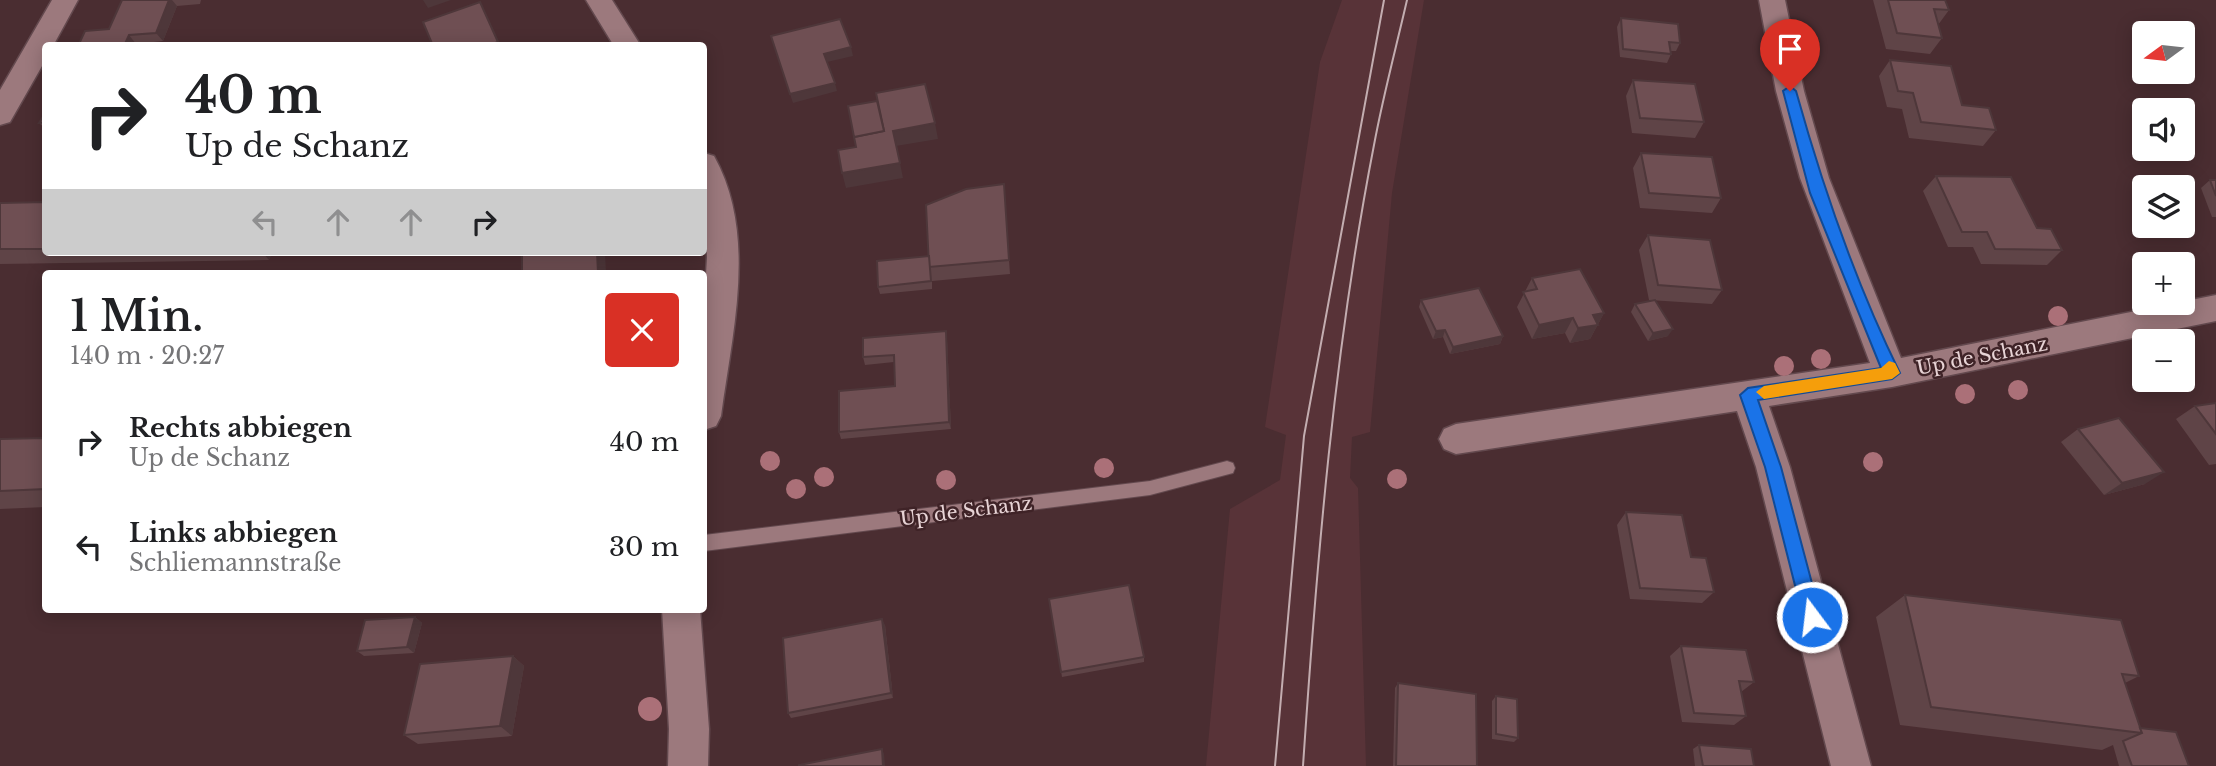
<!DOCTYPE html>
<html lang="de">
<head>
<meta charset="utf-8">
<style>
  :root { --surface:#fff; --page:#f6f6f6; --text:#202124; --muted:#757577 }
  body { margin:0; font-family:"Libre Baskerville",serif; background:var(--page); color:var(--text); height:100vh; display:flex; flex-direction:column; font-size:26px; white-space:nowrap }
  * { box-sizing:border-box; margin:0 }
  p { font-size:23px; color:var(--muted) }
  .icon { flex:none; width:38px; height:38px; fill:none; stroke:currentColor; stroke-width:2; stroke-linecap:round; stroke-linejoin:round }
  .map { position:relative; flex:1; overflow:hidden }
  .drawer { position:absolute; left:42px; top:270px; width:665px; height:343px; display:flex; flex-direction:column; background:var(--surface); border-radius:7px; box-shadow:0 4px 18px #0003 }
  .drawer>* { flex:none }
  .guide { position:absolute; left:42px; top:42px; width:665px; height:214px; border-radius:7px; box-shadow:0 4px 18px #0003; background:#fff; color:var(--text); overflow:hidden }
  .needle { width:46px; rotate:255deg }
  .tools { position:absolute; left:2132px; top:21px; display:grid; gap:14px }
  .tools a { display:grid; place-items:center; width:63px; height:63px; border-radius:7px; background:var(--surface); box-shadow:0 4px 18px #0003; font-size:35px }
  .pin { position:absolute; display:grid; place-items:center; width:60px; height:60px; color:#fff; margin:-72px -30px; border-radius:50% 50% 50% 0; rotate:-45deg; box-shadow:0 0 7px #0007 }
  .pin .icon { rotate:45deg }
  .me { position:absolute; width:77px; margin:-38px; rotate:345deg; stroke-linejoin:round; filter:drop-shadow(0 0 5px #0008) }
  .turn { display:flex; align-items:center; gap:24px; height:147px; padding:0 28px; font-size:32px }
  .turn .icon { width:91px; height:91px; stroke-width:2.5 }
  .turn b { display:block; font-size:49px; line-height:60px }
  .lanes { display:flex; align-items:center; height:66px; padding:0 28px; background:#0003; justify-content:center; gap:35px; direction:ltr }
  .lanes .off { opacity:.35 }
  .round { display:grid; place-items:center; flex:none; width:74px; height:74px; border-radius:7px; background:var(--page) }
  .head { display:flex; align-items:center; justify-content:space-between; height:119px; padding:0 28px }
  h1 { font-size:42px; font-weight:600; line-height:52px }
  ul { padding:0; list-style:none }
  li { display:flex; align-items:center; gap:21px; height:105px; padding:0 28px }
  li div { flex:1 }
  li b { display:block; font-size:26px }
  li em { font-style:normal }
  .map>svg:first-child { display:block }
</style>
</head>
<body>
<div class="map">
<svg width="2216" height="766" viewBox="0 0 2216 766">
  <rect width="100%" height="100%" fill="#4a2d31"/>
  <polygon fill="#583338" points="1342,0 1424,0 1392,193 1370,432 1352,437 1350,478 1358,488 1366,766 1206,766 1230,509 1280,480 1286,435 1265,427 1320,62"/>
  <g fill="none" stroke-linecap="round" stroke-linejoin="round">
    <g stroke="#63494e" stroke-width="2">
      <polygon id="lane" points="1227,461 1233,463 1235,468 1233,473 1150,495 704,551 704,535 1150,481"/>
    </g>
    <g stroke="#63494e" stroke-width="3">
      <g id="street">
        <polygon points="52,0 78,0 53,46 46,46 46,59 10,122 0,125 0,90"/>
        <polygon points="586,0 612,0 641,46 614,46"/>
        <polygon points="1759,0 1785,0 1804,91 1829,178 1901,358 2216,295 2216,321 1892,387 1769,406 1790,467 1871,766 1831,766 1756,467 1737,411 1456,454 1444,449 1439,439 1444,429 1456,424 1870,363 1800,178 1776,91"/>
        <path d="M704,153L714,156C758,235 732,333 721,416L716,426L704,430V309L707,257Z"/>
        <polygon points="662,609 700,609 709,729 708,766 668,766 669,729"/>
      </g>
    </g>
    <use href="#lane" fill="#9c797d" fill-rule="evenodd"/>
    <use href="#street" fill="#9c797d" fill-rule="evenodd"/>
    <g stroke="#c3adb0" stroke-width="2">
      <polyline points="1275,766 1304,436 1384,0"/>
      <path d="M1303,766C1317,558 1334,350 1374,145C1383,96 1396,48 1407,0"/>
    </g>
  </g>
  <g fill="#ab7078">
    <circle cx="2058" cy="316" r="10"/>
    <circle cx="1821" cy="359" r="10"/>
    <circle cx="1784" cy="366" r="10"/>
    <circle cx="2018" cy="390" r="10"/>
    <circle cx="1965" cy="394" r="10"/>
    <circle cx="770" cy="461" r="10"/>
    <circle cx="1873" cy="462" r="10"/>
    <circle cx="1104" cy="468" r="10"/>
    <circle cx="824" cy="477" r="10"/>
    <circle cx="1397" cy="479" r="10"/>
    <circle cx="946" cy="480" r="10"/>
    <circle cx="796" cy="489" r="10"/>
    <circle cx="650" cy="709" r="12"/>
  </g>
  <g fill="#5f4447">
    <polygon points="122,0 201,0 200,4 177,6 163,41 136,44 109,29"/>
    <polygon points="1873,0 1945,0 1949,10 1938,25 1942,38 1930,54 1886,49"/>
    <polygon points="1621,18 1680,43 1676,51 1670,51 1671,54 1667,63 1620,57 1617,27"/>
    <polygon points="1890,60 1962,105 1996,130 1983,146 1909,138 1902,109 1887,107 1879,76"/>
    <polygon points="1633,80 1704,122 1695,138 1632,133 1626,96"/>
    <polygon points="46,112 46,129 39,123"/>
    <polygon points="1641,153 1721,198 1712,213 1640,208 1633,168"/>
    <polygon points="1936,176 2037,228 2062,250 2047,265 1981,264 1973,247 1948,247 1923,191"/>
    <polygon points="2210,180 2216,180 2216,217 2212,217 2201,188"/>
    <polygon points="1004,184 1010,274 932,281 932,289 880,294 878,287 929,256"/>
    <polygon points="46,202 46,252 272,252 269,260 0,264 0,203"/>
    <polygon points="1648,235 1722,290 1712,304 1649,300 1639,250"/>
    <polygon points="1532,278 1604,313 1590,339 1570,343 1565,333 1532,339 1517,307"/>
    <polygon points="1421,300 1503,336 1500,344 1450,354 1443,337 1433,339 1419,307"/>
    <polygon points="1635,304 1668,336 1648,341 1631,312"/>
    <polygon points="947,339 951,429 841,439 839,432 895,386 894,362 865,365 863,357"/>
    <polygon points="2216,403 2216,464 2209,465 2176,419 2195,406"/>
    <polygon points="2078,429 2145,484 2104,495 2061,442"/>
    <polygon points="46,438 46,507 0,509 0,439"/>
    <polygon points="1626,512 1691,557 1714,592 1702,603 1630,599 1617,525"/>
    <polygon points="1905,595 2139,676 2125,683 2140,728 2189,766 2119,766 2113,745 2102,750 1900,725 1876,617"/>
    <polygon points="1050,605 1144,657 1144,662 1062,677"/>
    <polygon points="415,617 422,623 414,653 364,656 357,651"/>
    <polygon points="885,625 893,698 791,718 788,713"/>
    <polygon points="1681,646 1754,682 1741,692 1746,716 1734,725 1682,722 1670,656"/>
    <polygon points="513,656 524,666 512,736 418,744 404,735"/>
    <polygon points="1398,683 1477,766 1393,766 1395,688"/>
    <polygon points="1496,696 1518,738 1514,742 1492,739 1492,701"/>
    <polygon points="1699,745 1754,766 1695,766 1693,749"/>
  </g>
  <g fill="#4e373a">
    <polygon points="169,0 172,0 177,6 163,41 156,33"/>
    <polygon points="423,0 451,0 428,8"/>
    <polygon points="480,2 488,18 501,46 487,46"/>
    <polygon points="129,35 136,44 135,46 124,46"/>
    <polygon points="851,47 853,56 827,62 824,54"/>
    <polygon points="835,83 837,91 793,103 790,94"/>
    <polygon points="935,123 938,139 896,146 893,131"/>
    <polygon points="900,163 903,178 846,188 842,173"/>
    <polygon points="262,252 272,252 269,260"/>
    <polygon points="597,252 605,252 606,273 598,273"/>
    <polygon points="1604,313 1590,339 1570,343 1578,328 1593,315"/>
    <polygon points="1573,318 1565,333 1532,339 1539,325"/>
    <polygon points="1673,329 1668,336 1648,341 1653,333"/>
    <polygon points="1445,330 1443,337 1433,339 1436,331"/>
    <polygon points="946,331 947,339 951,429 949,422"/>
    <polygon points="1503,336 1500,344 1450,354 1453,347"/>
    <polygon points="2164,472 2145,484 2104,495 2122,483"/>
    <polygon points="415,617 422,623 414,653 407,647"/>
    <polygon points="882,619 885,625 893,698 891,693"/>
    <polygon points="513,656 524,666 512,736 500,726"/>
    <polygon points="882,749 884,754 885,766 883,766"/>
  </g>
  <g fill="#6f4f53" stroke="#4e373a" stroke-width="2">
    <polygon points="122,0 169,0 156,33 129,35 124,46 78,46 85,31 109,29"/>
    <polygon points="1888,0 1945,0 1949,10 1934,9 1942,38 1897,33"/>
    <polygon points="480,2 498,42 487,46 433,46 423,22"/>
    <polygon points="1621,18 1678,24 1680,43 1669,42 1671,54 1623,49"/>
    <polygon points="840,19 851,47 824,54 835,83 790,94 771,36"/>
    <polygon points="1890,60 1951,66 1962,105 1989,108 1996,130 1921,122 1913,93 1898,91"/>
    <polygon points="1633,80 1695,84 1704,122 1640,118"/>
    <polygon points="925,84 935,123 893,131 900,163 842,173 838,150 856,147 854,137 884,131 876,93"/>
    <polygon points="877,101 884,131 854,137 848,106"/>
    <polygon points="46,112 46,122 39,123"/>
    <polygon points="1641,153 1712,157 1721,198 1649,193"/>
    <polygon points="1936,176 2011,177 2037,228 2051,229 2062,250 1995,249 1987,232 1962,232"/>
    <polygon points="2210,180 2216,180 2216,196"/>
    <polygon points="1004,184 1009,260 929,267 926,205 966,189"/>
    <polygon points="46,202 46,249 0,249 0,203"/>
    <polygon points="1648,235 1710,240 1722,290 1658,285"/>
    <polygon points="522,252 597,252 598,273 522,273"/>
    <polygon points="929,256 931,281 878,287 877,261"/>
    <polygon points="1580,269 1604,313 1593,315 1598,325 1578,328 1573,318 1539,325 1523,292 1537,289 1532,278"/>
    <polygon points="1479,288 1503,336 1453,347 1445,330 1436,331 1421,300"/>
    <polygon points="1655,300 1673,329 1653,333 1635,304"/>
    <polygon points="946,331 949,422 839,432 839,391 895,386 894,355 863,357 863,338"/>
    <polygon points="2216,403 2216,434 2195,406"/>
    <polygon points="2119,418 2164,472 2122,483 2078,429"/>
    <polygon points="46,438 46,489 0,491 0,439"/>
    <polygon points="1626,512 1682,515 1691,557 1706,558 1714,592 1640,588"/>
    <polygon points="1129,585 1144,657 1061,672 1049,599"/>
    <polygon points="1905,595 2121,620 2139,676 2122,674 2142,733 1931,707"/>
    <polygon points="415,617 407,647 357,651 365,620"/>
    <polygon points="882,619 891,693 788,713 783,638"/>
    <polygon points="1681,646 1746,650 1754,682 1739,681 1746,716 1694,713"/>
    <polygon points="513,656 500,726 404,735 420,664"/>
    <polygon points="1398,683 1476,694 1477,766 1396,766"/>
    <polygon points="1496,696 1517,699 1518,738 1496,734"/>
    <polygon points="2140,728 2176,732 2189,766 2132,766 2123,741 2142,733"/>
    <polygon points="1699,745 1751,749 1754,766 1703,766"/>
    <polygon points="882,749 883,766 799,766 799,765"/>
  </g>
  <path fill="#1a73e8" stroke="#114b97" stroke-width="2" d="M1790,86L1796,91C1823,188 1855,282 1900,373L1892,379L1758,400L1781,467L1821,617L1818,622L1812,625L1806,622L1803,617L1765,467L1740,395L1748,388L1881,368L1810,193L1783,91Z"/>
  <polygon fill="#f59e0b" points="1889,361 1895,363 1900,373 1892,379 1764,399 1756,392 1764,386 1881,368"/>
  <g text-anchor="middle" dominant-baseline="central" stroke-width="5" stroke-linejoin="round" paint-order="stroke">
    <g font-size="19" fill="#e7d3d5" stroke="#3f2327">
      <text transform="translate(1982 356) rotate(-11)">Up de Schanz</text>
      <text transform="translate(966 511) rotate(-7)">Up de Schanz</text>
    </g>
  </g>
</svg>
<div class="tools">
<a><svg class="needle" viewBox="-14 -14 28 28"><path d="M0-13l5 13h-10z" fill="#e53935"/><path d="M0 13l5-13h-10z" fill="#757577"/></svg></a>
<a><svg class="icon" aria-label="sound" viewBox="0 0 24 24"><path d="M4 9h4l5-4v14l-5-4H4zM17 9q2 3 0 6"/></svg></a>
<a><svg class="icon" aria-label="layers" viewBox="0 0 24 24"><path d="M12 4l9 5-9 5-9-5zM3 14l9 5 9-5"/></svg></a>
<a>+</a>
<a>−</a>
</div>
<div class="pin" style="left:1790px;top:91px;background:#d93025"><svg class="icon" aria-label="arrive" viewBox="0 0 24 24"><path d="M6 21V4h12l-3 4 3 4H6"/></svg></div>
<svg class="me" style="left:1812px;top:617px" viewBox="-20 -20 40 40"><circle r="17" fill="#1a73e8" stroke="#fff" stroke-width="3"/><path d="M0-11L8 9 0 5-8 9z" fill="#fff"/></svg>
<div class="guide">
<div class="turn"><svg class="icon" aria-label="right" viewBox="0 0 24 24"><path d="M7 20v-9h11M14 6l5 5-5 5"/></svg><div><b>40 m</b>Up de Schanz</div></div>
<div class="lanes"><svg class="icon off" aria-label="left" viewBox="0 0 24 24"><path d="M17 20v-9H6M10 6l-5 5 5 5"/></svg><svg class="icon off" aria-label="ahead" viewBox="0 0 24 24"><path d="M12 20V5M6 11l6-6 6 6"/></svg><svg class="icon off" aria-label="ahead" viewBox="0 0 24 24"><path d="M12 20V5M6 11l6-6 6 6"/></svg><svg class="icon" aria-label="right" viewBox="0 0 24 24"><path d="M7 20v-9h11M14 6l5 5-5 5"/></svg></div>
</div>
<section class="drawer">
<div class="head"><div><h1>1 Min.</h1><p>140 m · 20:27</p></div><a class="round" style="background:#d93025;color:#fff"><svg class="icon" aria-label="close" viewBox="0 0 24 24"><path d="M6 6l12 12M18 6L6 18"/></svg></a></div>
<ul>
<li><svg class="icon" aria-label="right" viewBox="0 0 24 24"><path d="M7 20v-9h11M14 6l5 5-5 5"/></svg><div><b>Rechts abbiegen</b><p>Up de Schanz</p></div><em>40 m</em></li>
<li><svg class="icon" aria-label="left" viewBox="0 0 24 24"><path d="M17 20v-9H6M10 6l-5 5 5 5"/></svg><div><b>Links abbiegen</b><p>Schliemannstraße</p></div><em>30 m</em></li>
</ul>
</section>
</div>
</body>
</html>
